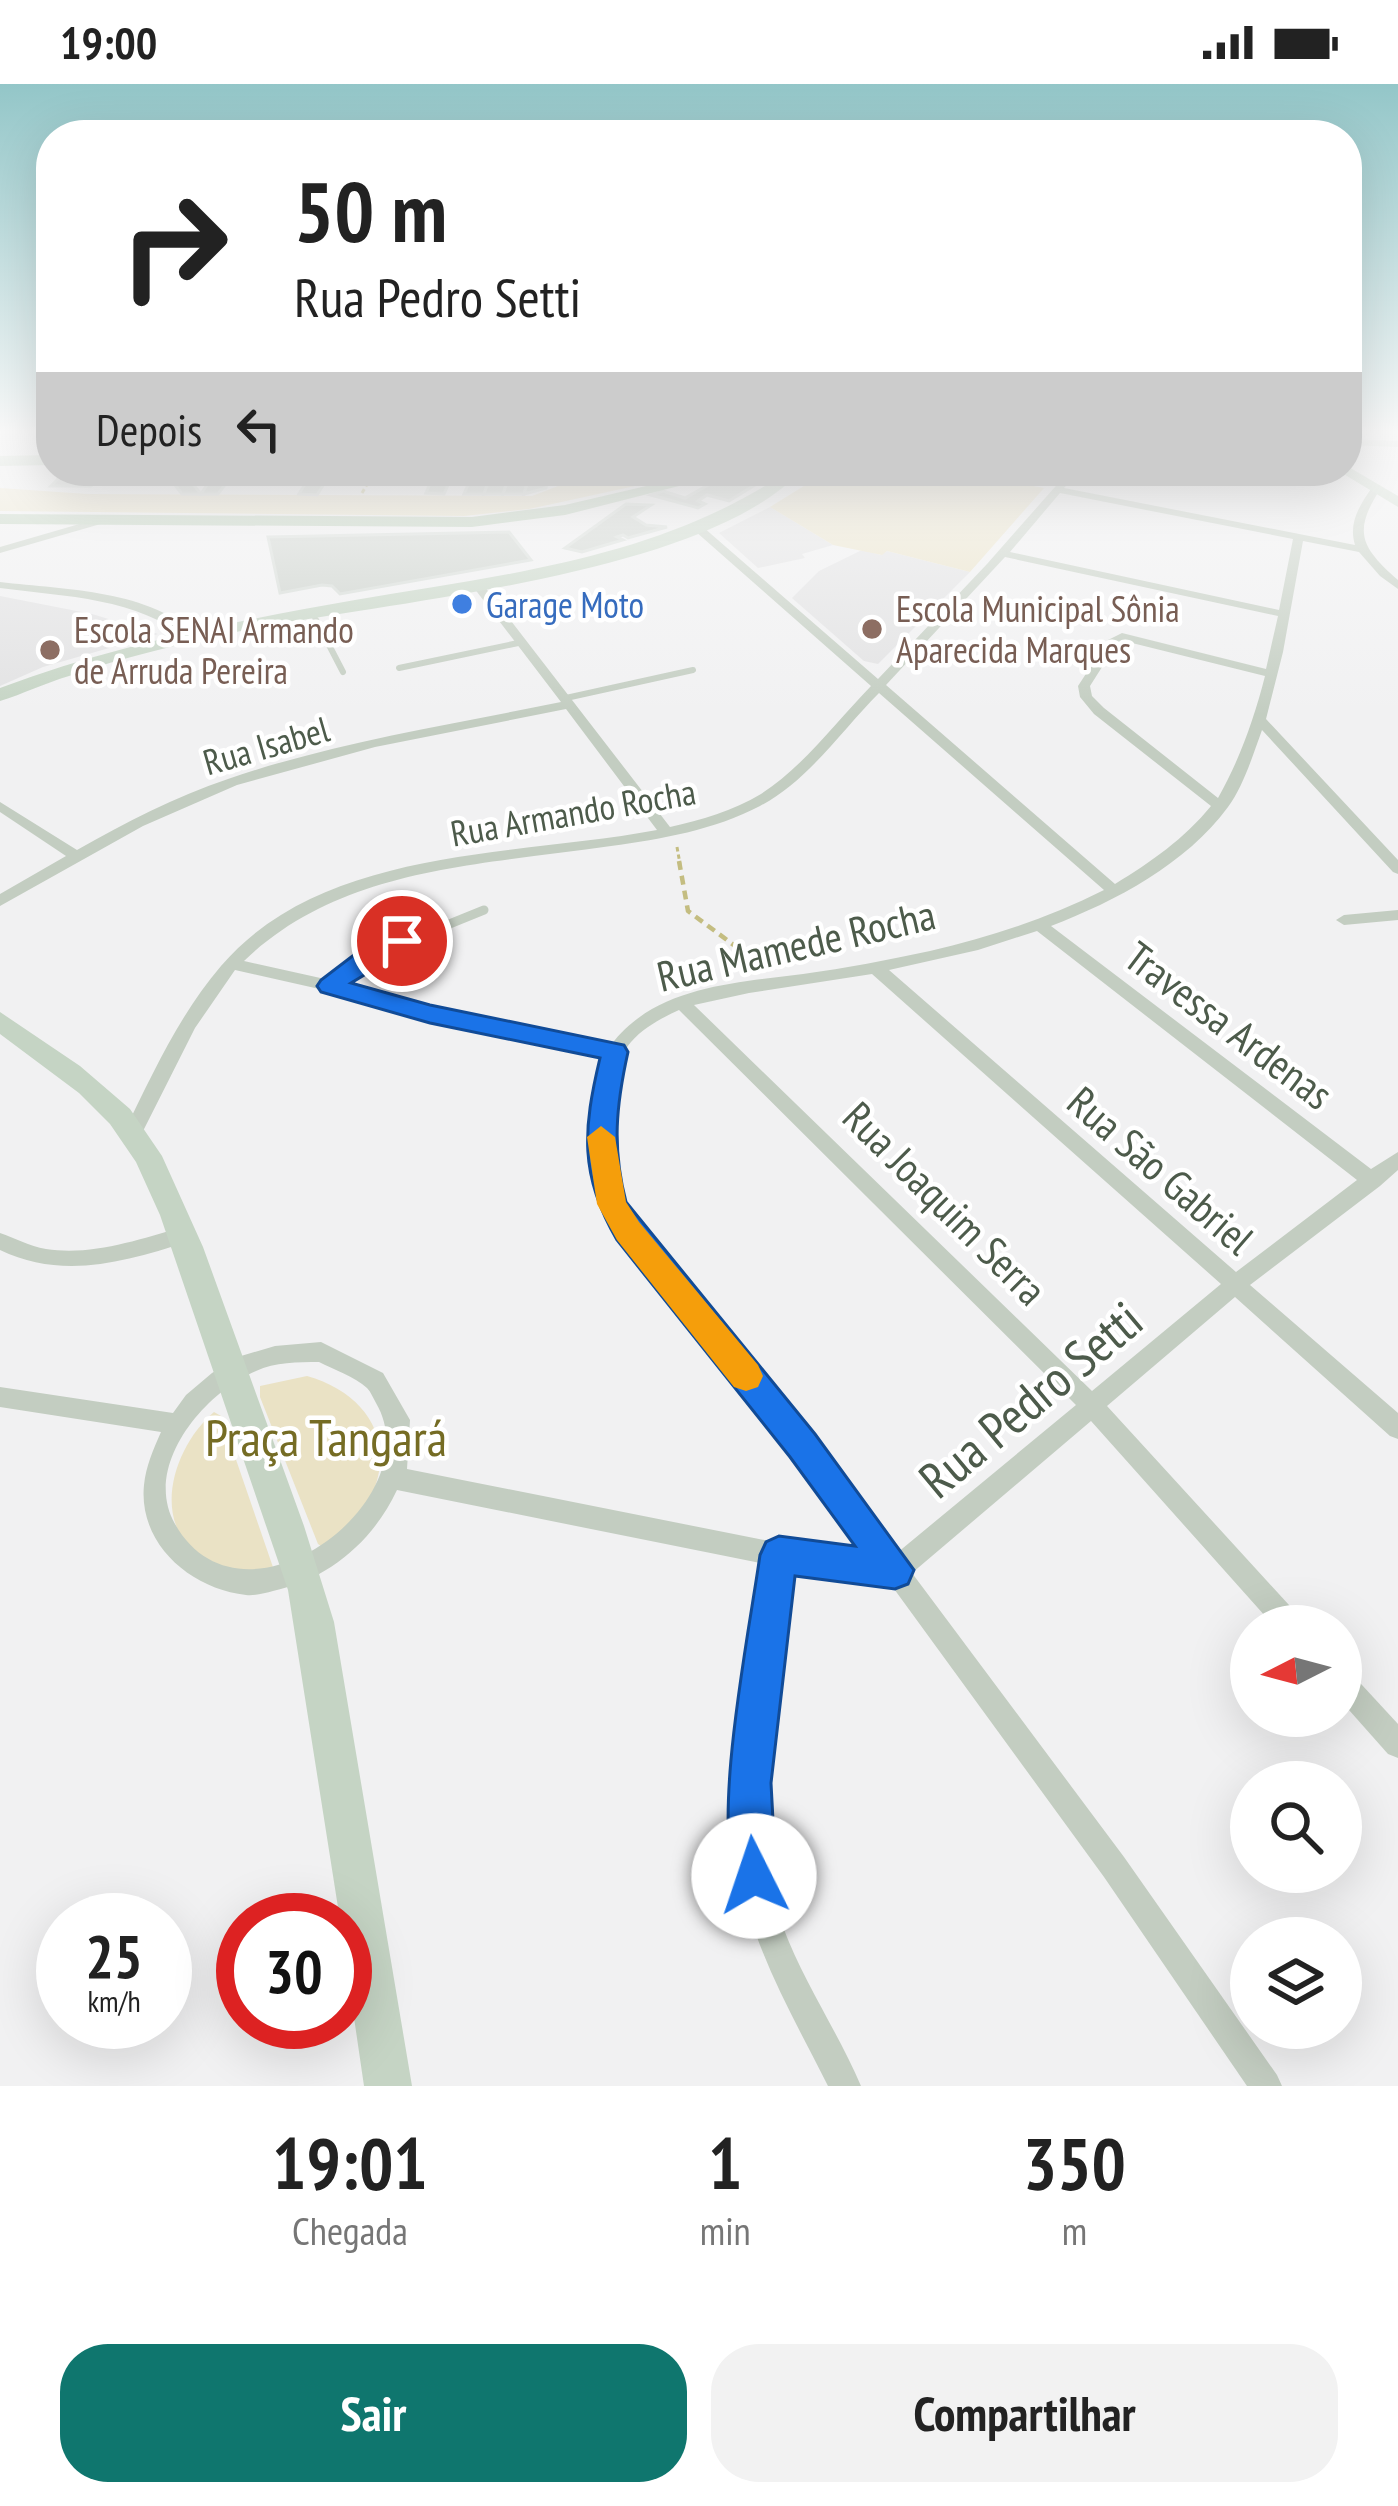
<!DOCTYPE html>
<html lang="pt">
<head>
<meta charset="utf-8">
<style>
  :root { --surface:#fff; --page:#f2f2f2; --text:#222; --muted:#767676; --accent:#0f766e }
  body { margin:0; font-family:"PT Sans Narrow",sans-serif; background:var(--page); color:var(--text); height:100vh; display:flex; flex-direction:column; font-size:45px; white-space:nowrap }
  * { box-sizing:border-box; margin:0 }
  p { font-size:39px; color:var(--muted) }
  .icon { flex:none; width:66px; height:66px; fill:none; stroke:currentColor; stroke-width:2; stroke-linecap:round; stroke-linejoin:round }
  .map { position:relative; height:2002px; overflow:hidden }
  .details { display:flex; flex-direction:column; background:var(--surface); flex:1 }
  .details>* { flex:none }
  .hud { position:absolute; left:36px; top:36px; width:1326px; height:366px; border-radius:48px; box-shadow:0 12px 48px #0002; background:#fff; color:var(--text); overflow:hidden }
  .needle { width:78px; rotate:264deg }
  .tools { position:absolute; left:1230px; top:1521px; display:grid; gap:24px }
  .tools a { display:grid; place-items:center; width:132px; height:132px; border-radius:50%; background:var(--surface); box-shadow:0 12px 48px #0002; font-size:60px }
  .speed { position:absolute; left:36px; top:1809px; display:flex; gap:24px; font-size:60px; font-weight:700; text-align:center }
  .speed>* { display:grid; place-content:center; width:156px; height:156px; border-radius:50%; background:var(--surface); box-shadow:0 12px 48px #0002; line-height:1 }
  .speed small { font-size:30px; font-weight:400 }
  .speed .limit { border:18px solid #d22; background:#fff; color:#111 }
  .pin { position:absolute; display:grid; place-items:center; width:102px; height:102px; color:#fff; margin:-51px; border:6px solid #fff; border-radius:50%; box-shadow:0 3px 12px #0007 }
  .me { position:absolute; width:132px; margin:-66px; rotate:356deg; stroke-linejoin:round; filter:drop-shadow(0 0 9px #0008) }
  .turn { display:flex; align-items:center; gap:42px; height:252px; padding:0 60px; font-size:54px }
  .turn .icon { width:156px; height:156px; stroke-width:2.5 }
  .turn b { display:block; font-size:84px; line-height:102px }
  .then { display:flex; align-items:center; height:114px; padding:0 60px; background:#0003; gap:24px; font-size:45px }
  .eta { display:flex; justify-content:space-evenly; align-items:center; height:204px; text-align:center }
  .eta b { font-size:72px; font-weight:800; line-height:84px }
  .button { display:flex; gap:24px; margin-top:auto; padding:24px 60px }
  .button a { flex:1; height:138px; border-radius:48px; background:var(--accent); color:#fff; font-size:48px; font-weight:800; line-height:138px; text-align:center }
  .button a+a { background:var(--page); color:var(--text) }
  .status { display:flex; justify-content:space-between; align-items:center; height:84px; padding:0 60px; background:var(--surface); direction:ltr }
  .status svg { height:33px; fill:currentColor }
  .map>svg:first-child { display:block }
</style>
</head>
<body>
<div class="status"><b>19:00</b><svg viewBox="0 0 49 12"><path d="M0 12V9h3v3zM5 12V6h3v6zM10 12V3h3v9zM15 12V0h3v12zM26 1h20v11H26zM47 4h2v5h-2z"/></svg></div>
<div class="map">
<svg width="1398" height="2002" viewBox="0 0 1398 2002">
  <rect width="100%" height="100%" fill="#f1f1f2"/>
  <g fill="#e2e2e3">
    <polygon points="770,423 833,461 802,470 805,474 758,484 719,449"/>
    <polygon points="862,466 881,471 887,467 970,488 878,580 864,577 792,514 819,487"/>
    <polygon points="0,512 92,530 158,550 43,583 0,602"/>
  </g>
  <g fill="#eae2c5">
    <polygon points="597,387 704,387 529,425 464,432 0,427 0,404 87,410 532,412"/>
    <polygon points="828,387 955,387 1044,404 970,488 887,467 882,471 833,461 770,423"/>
    <path d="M307,1292C370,1310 401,1363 365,1424C356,1439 337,1452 324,1464L318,1460L260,1313V1302Z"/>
    <path d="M214,1328L221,1332L275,1489C259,1488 233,1492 218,1487C211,1484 202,1474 196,1469C151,1433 175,1361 214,1328Z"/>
  </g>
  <g fill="#c9cfc9" stroke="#d5dbd6" stroke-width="3">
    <polygon points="66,387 107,387 91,402 51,402"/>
    <polygon points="164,387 182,387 201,410 182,410"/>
    <polygon points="216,387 235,387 218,410 201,410"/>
    <polygon points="313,387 332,387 317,411 299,410"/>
    <polygon points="435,387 454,387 444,410 426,409"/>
    <polygon points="474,387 491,391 484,410 464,410"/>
    <polygon points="492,387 511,387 503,410 484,410"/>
    <polygon points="511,387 530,389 524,410 503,410"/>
    <polygon points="551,387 546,404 524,410 531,387"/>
    <polygon points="726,391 758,399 729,417 707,411 698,417 705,420 698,424 651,411 663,407 685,414"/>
    <polygon points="626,420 651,421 633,433 646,441 667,443 628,454 623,451 617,453 623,456 582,468 565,464"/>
    <polygon points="509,448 531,476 340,510 332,502 322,501 280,509 268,453"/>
  </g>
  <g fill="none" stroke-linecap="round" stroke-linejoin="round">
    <g stroke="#c4bd81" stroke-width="3" stroke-dasharray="4.5 3" stroke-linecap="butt">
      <polyline points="362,409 375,387"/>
      <polyline points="677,763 680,780"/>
    </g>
    <polyline stroke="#c4bd81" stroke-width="4.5" stroke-dasharray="9 6" stroke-linecap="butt" points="679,777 688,827 762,882"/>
    <polyline stroke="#c3cdc1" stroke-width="4.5" points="313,531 317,539"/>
    <g stroke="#c3cdc1" stroke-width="6">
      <polyline points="316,536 343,588"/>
      <polyline points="399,584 523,558"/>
      <polyline points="566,614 693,586"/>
    </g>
    <polyline stroke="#c3cdc1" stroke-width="9" points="330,902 368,873 484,826"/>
    <g fill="#c3cdc1" fill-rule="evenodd">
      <polygon points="1347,355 1398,357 1398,363 1347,361"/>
      <path d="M1069,387H1079L1064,404L1355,461C1348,438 1360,421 1373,402L1381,404C1352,448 1361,463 1398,496V505L1380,492L1359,468L1303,457L1283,568L1266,635L1398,776V790L1393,788L1262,646C1253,671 1243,703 1228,723C1186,780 1116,817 1051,842L1371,1085L1398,1068V1086L1380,1102L1250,1201L1398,1329V1355L1390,1352L1235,1213L1107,1322L1300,1533L1304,1542H1274L1091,1337L912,1489L1124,1773L1277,1991L1282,2002H1247L1104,1793L889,1498L789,1485C774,1603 742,1727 783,1843C804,1899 838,1948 861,2002H828C798,1942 763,1883 746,1818C716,1708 749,1589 765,1480L397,1406C373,1457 329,1495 273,1507C265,1509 255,1512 246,1511C191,1505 138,1460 144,1401C146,1382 153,1366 161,1348L0,1323V1303L173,1329L186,1311L212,1289L241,1272L275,1262L321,1258L383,1289L410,1336L407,1385L779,1459L868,1471L621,1153C593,1096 580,1033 604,972L431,936L377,918L235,886L195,944L140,1053H126L124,1048C152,991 179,931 221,882C324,762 514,773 657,746L566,625L375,663L237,701L143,742L0,822V810L66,772L0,728V718L77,766C126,738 175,713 228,695C335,658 449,641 561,618L471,500L477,497L481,498L670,743C701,736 733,727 761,710C803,683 836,638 871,602L695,447V443H703L878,595L987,480ZM1060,409L1293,455L1279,526L1010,468ZM1005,473L1278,532L1266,585L1122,549L1108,556L1078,602L1080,613L1094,630L1211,722C1184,755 1151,778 1115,800L886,601ZM1124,557L1265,592C1254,635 1240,675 1218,714L1104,624L1092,612L1090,602L1116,561ZM879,609L1104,806C1048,834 991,853 930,867C888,876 846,884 803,890C736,899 655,902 611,961L433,924L379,907L244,877C342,782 484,781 611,762C662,755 714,746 760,722C808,697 842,646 879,609ZM1037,847L1357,1096L1236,1188L889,886L978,866ZM872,890L1221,1200L1092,1307L694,921L749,909ZM679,926L1076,1321L897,1469L635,1141C610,1090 591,1006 631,958C644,943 662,934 679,926ZM319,1278C333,1285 355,1293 367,1304C371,1308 373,1314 376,1319C433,1416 242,1559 175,1440C142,1382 204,1309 256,1287C275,1278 298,1278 319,1278Z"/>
      <polygon points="100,434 105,437 104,439 0,469 0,463"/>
      <path d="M0,498C67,506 149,505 201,554L191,557C136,513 67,513 0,504Z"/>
      <polygon points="1398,826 1398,836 1344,841 1336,836 1344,831"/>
      <path d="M180,1144L187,1146L190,1152L187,1158C125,1178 62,1196 0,1166V1149C15,1154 29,1162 46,1165C91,1172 137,1156 180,1144Z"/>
      <polygon points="1341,1584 1350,1588 1398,1640 1398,1674 1388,1670 1341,1617"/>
    </g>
    <g fill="#c5d4c4" fill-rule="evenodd">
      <polygon points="1347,382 1398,412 1398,423 1342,389"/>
      <path d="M782,391L794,394C685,495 385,517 236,548C180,560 124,573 69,592C45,599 23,610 0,617V604C115,561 234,537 355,516C501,491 656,475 782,391Z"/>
      <polygon points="0,928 80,982 130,1025 162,1072 203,1163 304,1442 334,1538 412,2002 364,2002 345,1872 345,1836 340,1836 288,1506 160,1131 136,1078 110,1040 79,1009 0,950"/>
    </g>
    <g fill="#b6cbb4" fill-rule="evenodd">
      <polygon points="51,371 51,381 0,382 0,372"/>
      <polygon points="710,387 738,387 565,431 472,443 0,440 0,430 472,433 565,421"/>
      <polygon points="744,387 776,387 795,394 787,399"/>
    </g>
  </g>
  <linearGradient id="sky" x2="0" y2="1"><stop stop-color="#93c6c8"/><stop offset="0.55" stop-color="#f9f9f9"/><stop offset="1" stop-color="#f9f9f9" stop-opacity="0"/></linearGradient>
  <rect width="1398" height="631" fill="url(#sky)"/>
  <path fill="#1a73e8" stroke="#114b97" stroke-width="3" d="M402,849L411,852V863L351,899L430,921L624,961L628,968C616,1022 612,1064 626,1118L815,1350L914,1486L908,1500L895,1505L795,1492L771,1699L776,1792L769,1807L754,1814L738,1807C710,1738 749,1550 760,1471L766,1458L779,1452L855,1462L790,1373L617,1156C579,1091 583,1045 600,974L430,939L321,908L317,902L321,896L359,867Z"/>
  <polygon fill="#f59e0b" points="601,1042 615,1053 626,1118 639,1138 758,1281 763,1292 758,1303 746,1307 734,1303 617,1156 597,1120 587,1053"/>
  <circle fill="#3f7fe0" stroke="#fff" stroke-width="4.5" cx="462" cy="520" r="12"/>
  <g fill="#8d6e63" stroke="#fff" stroke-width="4.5">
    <circle cx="872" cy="545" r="12"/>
    <circle cx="50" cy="566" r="12"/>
  </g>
  <g text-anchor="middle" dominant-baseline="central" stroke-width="9" stroke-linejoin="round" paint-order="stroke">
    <g font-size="36" fill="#366cbe" stroke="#fff" text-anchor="start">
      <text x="486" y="520">Garage Moto</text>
    </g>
    <g font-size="36" fill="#785e54" stroke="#fff" text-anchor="start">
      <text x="896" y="524">Escola Municipal Sônia<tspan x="896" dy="41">Aparecida Marques</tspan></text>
      <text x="74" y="545">Escola SENAI Armando<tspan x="74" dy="41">de Arruda Pereira</tspan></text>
    </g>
    <g font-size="36" fill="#4d5b4b" stroke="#fff">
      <text transform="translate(266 661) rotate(-16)">Rua Isabel</text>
      <text transform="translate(573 728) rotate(-10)">Rua Armando Rocha</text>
    </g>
    <g font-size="42" fill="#4d5b4b" stroke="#fff">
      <text transform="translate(796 861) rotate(-13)">Rua Mamede Rocha</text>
      <text transform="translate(1229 941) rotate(37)">Travessa Ardenas</text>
      <text transform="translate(1161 1086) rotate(41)">Rua São Gabriel</text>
      <text transform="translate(945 1119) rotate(45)">Rua Joaquim Serra</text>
    </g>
    <g font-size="51" fill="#4d5b4b" stroke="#fff">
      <text transform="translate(1030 1315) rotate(-40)">Rua Pedro Setti</text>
    </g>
    <g font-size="51" fill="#756c24" stroke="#fff">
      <text x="326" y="1353">Praça Tangará</text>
    </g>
  </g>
</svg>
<div class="tools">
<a><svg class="needle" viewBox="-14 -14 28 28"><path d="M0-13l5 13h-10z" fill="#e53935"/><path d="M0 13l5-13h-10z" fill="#767676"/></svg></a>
<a><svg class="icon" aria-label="search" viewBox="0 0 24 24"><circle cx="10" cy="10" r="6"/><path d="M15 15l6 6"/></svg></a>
<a><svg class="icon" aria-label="layers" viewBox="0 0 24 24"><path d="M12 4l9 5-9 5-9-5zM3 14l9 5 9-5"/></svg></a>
</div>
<div class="speed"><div>25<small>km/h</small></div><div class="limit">30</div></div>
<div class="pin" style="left:402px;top:857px;background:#d93025"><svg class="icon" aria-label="arrive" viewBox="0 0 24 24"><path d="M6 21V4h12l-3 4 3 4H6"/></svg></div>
<svg class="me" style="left:754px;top:1792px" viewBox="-20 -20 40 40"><circle r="19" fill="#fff"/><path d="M0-13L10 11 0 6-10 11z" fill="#1a73e8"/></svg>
<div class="hud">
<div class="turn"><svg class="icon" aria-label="right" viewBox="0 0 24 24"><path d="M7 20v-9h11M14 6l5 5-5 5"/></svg><div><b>50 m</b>Rua Pedro Setti</div></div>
<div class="then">Depois<svg class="icon" aria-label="left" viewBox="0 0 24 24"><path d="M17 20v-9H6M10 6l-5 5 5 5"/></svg></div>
</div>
</div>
<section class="details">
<div class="eta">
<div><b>19:01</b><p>Chegada</p></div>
<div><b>1</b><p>min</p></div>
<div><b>350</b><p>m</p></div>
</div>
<div class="button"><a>Sair</a><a>Compartilhar</a></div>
</section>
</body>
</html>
